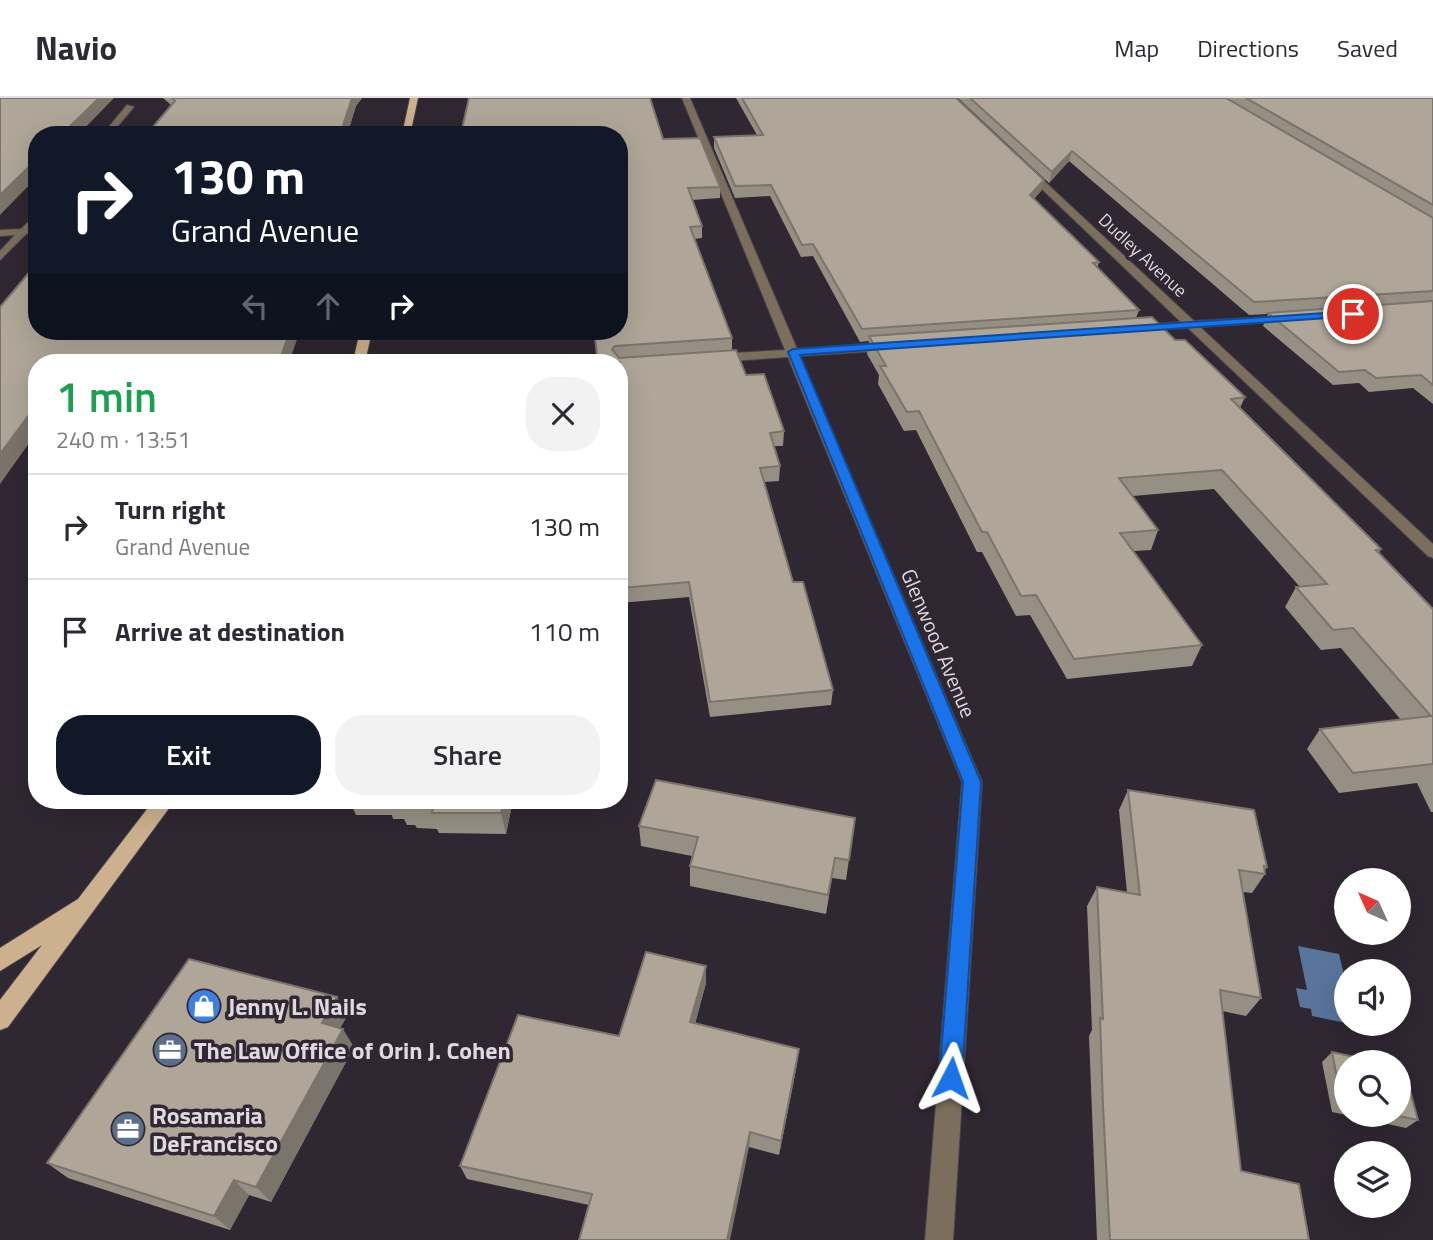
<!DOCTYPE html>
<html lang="en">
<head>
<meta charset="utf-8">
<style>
  :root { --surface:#fff; --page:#f2f2f3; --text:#2b2b33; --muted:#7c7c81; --line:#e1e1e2; --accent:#111827 }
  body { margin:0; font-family:"Titillium Web",sans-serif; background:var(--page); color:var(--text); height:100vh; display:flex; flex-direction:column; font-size:26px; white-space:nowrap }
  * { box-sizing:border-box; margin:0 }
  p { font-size:23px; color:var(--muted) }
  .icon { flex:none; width:38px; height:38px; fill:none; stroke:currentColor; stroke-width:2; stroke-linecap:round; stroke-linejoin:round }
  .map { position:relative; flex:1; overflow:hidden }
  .details { position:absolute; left:28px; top:256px; width:600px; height:455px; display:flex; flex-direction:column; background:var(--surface); border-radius:28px; box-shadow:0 7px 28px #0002 }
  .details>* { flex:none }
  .banner { position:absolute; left:28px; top:28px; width:600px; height:214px; border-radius:28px; box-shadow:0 7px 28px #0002; background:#111827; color:#fff; overflow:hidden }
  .needle { width:46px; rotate:315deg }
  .buttons { position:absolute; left:1334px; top:770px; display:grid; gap:14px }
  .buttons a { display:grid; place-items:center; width:77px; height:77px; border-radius:50%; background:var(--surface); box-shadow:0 7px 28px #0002; font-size:35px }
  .pin { position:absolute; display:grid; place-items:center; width:60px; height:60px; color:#fff; margin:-30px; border:4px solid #fff; border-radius:50%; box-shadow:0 2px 7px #0007 }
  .me { position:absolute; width:77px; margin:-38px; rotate:4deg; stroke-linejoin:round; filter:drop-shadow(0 0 5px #0008) }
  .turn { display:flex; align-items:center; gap:24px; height:147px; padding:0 28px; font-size:32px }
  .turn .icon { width:91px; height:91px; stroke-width:2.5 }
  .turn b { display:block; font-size:49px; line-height:60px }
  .lanes { display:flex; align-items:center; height:66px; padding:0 28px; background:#0003; justify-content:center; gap:35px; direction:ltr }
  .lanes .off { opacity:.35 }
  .round { display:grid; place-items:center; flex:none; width:74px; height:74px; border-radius:28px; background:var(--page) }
  .head { display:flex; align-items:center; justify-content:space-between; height:119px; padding:0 28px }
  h1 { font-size:42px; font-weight:600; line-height:52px; color:#1e9e55 }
  .action { display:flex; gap:14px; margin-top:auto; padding:14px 28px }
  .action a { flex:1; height:80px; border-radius:28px; background:var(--accent); color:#fff; font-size:28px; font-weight:600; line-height:80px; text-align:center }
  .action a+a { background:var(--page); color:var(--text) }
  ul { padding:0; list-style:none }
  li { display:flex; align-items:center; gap:21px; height:105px; padding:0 28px; border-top:2px solid var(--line) }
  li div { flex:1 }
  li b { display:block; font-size:26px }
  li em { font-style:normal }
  header { display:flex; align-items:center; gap:42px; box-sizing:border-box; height:98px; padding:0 35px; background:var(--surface); border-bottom:2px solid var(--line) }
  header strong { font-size:33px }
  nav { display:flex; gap:38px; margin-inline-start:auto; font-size:24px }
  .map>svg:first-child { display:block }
</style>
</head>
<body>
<header>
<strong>Navio</strong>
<nav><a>Map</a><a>Directions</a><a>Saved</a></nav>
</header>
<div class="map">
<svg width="1433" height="1142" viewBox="0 0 1433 1142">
  <rect width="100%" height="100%" fill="#2f2731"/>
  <polygon fill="#59759b" points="1298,848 1339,856 1346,885 1346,925 1312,918 1311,911 1300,909 1296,890 1307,892"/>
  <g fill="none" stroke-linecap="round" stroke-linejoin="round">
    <g stroke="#4b434d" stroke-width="2">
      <g id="minor">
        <polygon points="682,0 690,0 797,251 892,244 898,248 892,252 800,258 982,684 953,1142 925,1142 962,684 788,259 717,264 711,260 717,256 785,252"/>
        <polygon points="127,7 134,9 110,37 102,37"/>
        <polygon points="1022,68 1028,68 1194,223 1290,218 1292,220 1286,223 1200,229 1433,446 1433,460 1428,458 1188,230 1136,232 1134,230 1140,227 1181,224 1022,72"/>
        <polygon points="37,116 37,125 32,130 33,135 26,136 0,162 0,153 15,137 0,138 0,132 21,131"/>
      </g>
    </g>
    <g stroke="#4b434d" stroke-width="2">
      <g id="major">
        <polygon points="410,0 418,0 410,37 402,37"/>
        <polygon points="360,233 372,233 365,264 353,264"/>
        <polygon points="154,702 175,702 8,929 0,932 0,902 42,847 0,873 0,850 78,801"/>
      </g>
    </g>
    <use href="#minor" fill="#7b6e5d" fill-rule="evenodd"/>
    <use href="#major" fill="#cdb18e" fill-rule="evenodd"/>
  </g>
  <g fill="#968f84">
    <polygon points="163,0 362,0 356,8 347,37 146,37 171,7"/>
    <polygon points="469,0 650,0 663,41 700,40 720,89 720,100 692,102 702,128 702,140 694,141 732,240 732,252 736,252 746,277 764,276 784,333 783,348 774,348 780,368 779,383 764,384 793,484 803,484 833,592 831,607 710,619 689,499 620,505 620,264 598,264 594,233 620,233 620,37 463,37 462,31"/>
    <polygon points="736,0 956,0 1044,82 1041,93 1034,101 1099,164 1097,170 1139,212 1136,220 1175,242 1245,299 1240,310 1381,451 1379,455 1433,511 1433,714 1431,714 1417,685 1339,695 1307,651 1320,631 1401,622 1341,550 1321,552 1285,509 1296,489 1300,489 1214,391 1133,398 1158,432 1151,452 1134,453 1202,547 1192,568 1067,581 1030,517 1016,518 982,454 977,454 916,332 904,333 878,286 879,277 867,256 869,243 860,244 813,158 801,159 770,98 735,100 714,50 714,39 757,37"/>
    <polygon points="958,0 1433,0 1433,306 1413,290 1369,294 1359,285 1333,287 1263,228 1268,216 1249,217 1069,63 1049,85"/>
    <polygon points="1128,692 1267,769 1265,772 1265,776 1252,795 1243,794 1261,900 1246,918 1222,913 1241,1073 1309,1142 1097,1142 1089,938 1092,932 1087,808 1097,789 1127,795 1119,712"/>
    <polygon points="349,702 513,702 506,736 439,735 437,731 417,730 415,727 407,727 404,721 393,721 392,717 356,717"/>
    <polygon points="855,720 846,782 832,780 826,816 690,788 690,768 692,758 641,748 639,728"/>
    <polygon points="706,885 695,926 797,966 779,1057 749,1049 589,1107 467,1081 460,1068"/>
    <polygon points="337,899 347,918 340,930 354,949 271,1104 249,1097 230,1132 68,1080 47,1065"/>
    <polygon points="1332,954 1346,964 1346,1017 1398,1017 1418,1022 1406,1030 1332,1014 1322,964"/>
  </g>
  <g fill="#7a746b">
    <polygon points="99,0 114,0 78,37 61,37"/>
    <polygon points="352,0 362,0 356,8 347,37 340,37"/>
    <polygon points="1072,53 1069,63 1049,85 1052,74"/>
    <polygon points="37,61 37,79 0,117 0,97"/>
    <polygon points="1044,82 1041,93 1027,108 1030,97"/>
    <polygon points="290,233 300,233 289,264 279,264"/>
    <polygon points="37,306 37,334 0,386 0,356"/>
    <polygon points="504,702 513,702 506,736 501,715"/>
    <polygon points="706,868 706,885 691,940 690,924"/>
    <polygon points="337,899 347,918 333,943 322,925"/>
    <polygon points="343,931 354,949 271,1104 256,1089"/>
    <polygon points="799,951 797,966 779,1057 781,1043"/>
    <polygon points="750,1034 749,1049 730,1142 727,1142"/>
    <polygon points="234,1082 249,1097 230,1132 214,1118"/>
  </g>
  <g fill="#afa699" stroke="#7a746b" stroke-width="2">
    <polygon points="0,0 99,0 61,37 37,37 37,61 0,97"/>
    <polygon points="172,0 352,0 340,37 146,37 175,3"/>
    <polygon points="469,0 650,0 663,41 700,40 720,89 688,90 702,128 690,129 732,240 615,248 612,251 619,260 736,252 746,277 764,276 784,333 770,335 780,368 760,370 793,484 803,484 833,592 710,604 689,484 620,490 620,264 598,264 594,233 620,233 620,37 464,37 465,31 462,31"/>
    <polygon points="742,0 956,0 1044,82 1030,97 1099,164 1093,165 1139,212 862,231 813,146 802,147 771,87 735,88 714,39 763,37"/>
    <polygon points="970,0 1226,0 1433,120 1433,193 1254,204 1072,53 1052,74"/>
    <polygon points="1246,0 1433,0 1433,107"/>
    <polygon points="37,165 37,233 290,233 279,264 37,264 37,306 0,356 0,209"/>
    <polygon points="1433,203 1433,287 1421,277 1376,280 1365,272 1339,274 1268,215"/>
    <polygon points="1152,219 1175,242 1185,242 1245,299 1231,301 1381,451 1376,452 1433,511 1433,666 1353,675 1320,631 1431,618 1353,530 1333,532 1296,489 1327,486 1222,372 1119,380 1158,432 1120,435 1202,547 1074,561 1036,497 1021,498 987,434 982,434 919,313 907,314 880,268 886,268 869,238"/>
    <polygon points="656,682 855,720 849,762 835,760 828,797 690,768 698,739 639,728"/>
    <polygon points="1128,692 1254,712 1267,769 1264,768 1265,776 1239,772 1261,900 1220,892 1241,1073 1299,1086 1309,1142 1110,1142 1103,1008 1100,920 1103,921 1097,789 1140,797"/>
    <polygon points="400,702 504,702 501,715 432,715 433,710 409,710 410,707 399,707"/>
    <polygon points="646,854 706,868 690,924 799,951 781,1043 750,1034 727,1142 579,1142 592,1096 460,1068 518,917 619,938"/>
    <polygon points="189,861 337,899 322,925 343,931 256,1089 234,1082 214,1118 47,1065"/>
    <polygon points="1332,954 1377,964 1346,964 1346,1006 1342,1006"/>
    <polygon points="1398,969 1404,970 1418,1022 1394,1017 1398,1017"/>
  </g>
  <polygon fill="#1a73e8" stroke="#114b97" stroke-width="2" points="1353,213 1356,213 1356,218 800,257 981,684 962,980 959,988 951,992 943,988 939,980 963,684 788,254 793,251"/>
  <defs>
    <g id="shop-disc" transform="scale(1.75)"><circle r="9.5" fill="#3f7fe0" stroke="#2f2731"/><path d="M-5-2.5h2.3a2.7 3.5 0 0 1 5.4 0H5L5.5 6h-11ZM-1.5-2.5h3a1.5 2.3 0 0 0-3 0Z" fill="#fff"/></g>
    <g id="office-disc" transform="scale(1.75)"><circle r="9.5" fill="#5c6f8a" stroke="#2f2731"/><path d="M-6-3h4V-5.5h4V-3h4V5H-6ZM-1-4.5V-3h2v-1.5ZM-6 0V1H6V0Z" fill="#fff"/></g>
  </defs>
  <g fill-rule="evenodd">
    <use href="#shop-disc" x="204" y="908"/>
    <use href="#office-disc" x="170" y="952"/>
    <use href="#office-disc" x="128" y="1031"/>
  </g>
  <g text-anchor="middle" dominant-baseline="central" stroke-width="7" stroke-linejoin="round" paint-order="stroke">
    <g font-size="18" fill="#dfd9e0" stroke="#2f2731">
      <text transform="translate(1143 157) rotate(43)">Dudley Avenue</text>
    </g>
    <g font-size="21" fill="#dfd9e0" stroke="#2f2731">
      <text transform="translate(939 545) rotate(67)">Glenwood Avenue</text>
    </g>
    <g font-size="24" font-weight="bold" fill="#dfd9e0" stroke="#2f2731" text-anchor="start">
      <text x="228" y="908">Jenny L. Nails</text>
      <text x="194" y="952">The Law Office of Orin J. Cohen</text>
      <text x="152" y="1017">Rosamaria<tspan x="152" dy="28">DeFrancisco</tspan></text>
    </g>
  </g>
</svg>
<div class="buttons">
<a><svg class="needle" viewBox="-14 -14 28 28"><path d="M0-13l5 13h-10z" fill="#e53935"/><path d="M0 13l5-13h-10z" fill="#7c7c81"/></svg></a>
<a><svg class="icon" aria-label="sound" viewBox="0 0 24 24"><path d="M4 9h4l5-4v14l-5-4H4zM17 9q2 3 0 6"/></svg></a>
<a><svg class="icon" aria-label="search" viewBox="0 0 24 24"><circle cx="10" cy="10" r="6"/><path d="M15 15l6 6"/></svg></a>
<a><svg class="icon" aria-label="layers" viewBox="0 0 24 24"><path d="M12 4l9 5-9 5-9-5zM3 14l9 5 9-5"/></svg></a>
</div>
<div class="pin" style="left:1353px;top:216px;background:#d93025"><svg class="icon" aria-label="arrive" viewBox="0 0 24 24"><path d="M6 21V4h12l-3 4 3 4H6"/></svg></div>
<svg class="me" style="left:951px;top:980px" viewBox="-20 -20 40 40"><path d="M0-17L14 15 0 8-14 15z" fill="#1a73e8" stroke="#fff" stroke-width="4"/></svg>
<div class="banner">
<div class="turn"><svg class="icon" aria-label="right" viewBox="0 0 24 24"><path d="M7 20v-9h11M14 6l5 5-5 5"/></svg><div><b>130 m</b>Grand Avenue</div></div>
<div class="lanes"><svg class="icon off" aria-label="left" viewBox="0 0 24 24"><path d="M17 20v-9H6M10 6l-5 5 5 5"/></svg><svg class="icon off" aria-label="ahead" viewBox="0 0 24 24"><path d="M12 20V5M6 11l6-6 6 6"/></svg><svg class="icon" aria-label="right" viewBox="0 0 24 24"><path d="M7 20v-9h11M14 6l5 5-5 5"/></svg></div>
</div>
<section class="details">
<div class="head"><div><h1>1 min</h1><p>240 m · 13:51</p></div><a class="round"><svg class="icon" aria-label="close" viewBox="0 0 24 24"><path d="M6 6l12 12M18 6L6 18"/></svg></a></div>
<ul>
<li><svg class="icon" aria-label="right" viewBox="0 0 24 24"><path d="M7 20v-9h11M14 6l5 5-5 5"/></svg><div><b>Turn right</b><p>Grand Avenue</p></div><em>130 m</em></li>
<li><svg class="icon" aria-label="arrive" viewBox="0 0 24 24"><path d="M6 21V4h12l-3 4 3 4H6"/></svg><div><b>Arrive at destination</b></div><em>110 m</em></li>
</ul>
<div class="action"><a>Exit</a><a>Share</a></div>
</section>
</div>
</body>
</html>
